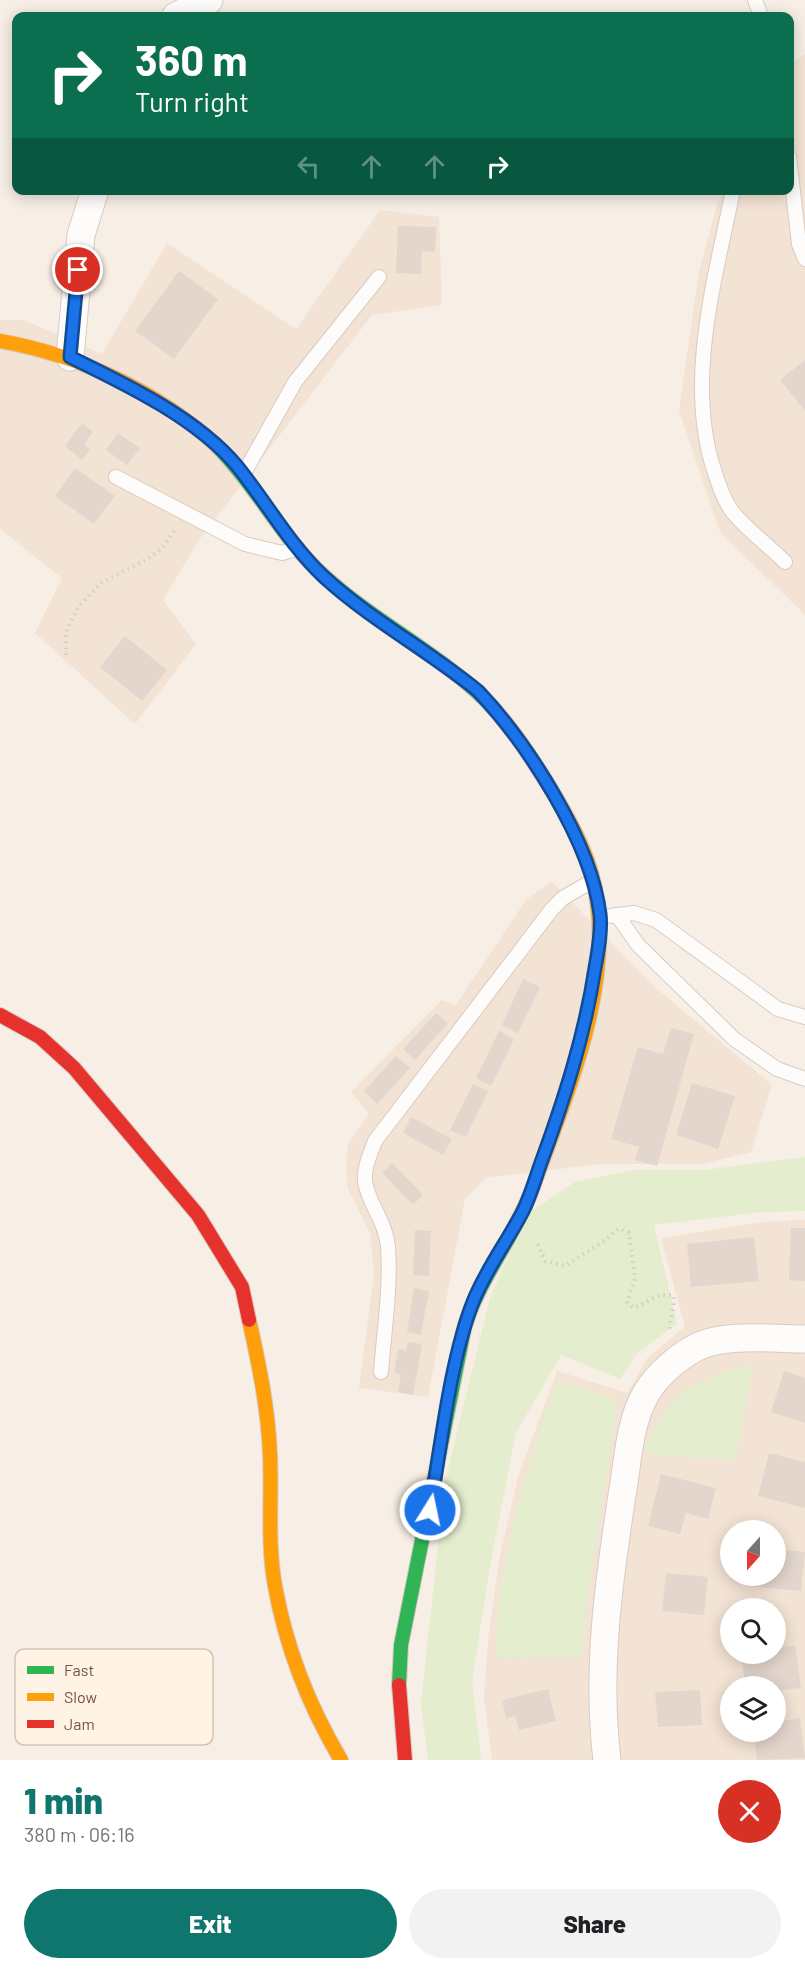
<!DOCTYPE html>
<html lang="en">
<head>
<meta charset="utf-8">
<style>
  :root { --surface:#fff; --page:#f2f2f2; --text:#202124; --muted:#757577; --accent:#0f766e }
  body { margin:0; font-family:Barlow,sans-serif; background:var(--page); color:var(--text); height:100vh; display:flex; flex-direction:column; font-size:22px; white-space:nowrap }
  * { box-sizing:border-box; margin:0 }
  p { font-size:20px; color:var(--muted) }
  .icon { flex:none; width:33px; height:33px; fill:none; stroke:currentColor; stroke-width:2; stroke-linecap:round; stroke-linejoin:round }
  .map { position:relative; height:1760px; overflow:hidden }
  .drawer { display:flex; flex-direction:column; background:var(--surface); flex:1 }
  .drawer>* { flex:none }
  .banner { position:absolute; left:12px; top:12px; width:782px; height:183px; border-radius:12px; box-shadow:0 3px 15px #0003; background:#0b6e4f; color:#fff; overflow:hidden }
  .needle { width:39px; rotate:201deg }
  .fabs { position:absolute; left:720px; top:1520px; display:grid; gap:12px }
  .fabs a { display:grid; place-items:center; width:66px; height:66px; border-radius:50%; background:var(--surface); box-shadow:0 3px 15px #0003; font-size:30px }
  .pin { position:absolute; display:grid; place-items:center; width:51px; height:51px; color:#fff; margin:-26px; border:3px solid #fff; border-radius:50%; box-shadow:0 2px 6px #0007 }
  .me { position:absolute; width:66px; margin:-33px; rotate:10deg; stroke-linejoin:round; filter:drop-shadow(0 0 4px #0008) }
  .turn { display:flex; align-items:center; gap:21px; height:126px; padding:0 24px; font-size:27px }
  .turn .icon { width:78px; height:78px; stroke-width:2.5 }
  .turn b { display:block; font-size:42px; line-height:51px }
  .lanes { display:flex; align-items:center; height:57px; padding:0 24px; background:#0003; justify-content:center; gap:30px; direction:ltr }
  .lanes .off { opacity:.35 }
  .round { display:grid; place-items:center; flex:none; width:63px; height:63px; border-radius:32px; background:var(--page) }
  .headline { display:flex; align-items:center; justify-content:space-between; height:102px; padding:0 24px }
  h1 { font-size:36px; font-weight:800; line-height:45px; color:var(--accent) }
  .button { display:flex; gap:12px; margin-top:auto; padding:12px 24px }
  .button a { flex:1; height:69px; border-radius:36px; background:var(--accent); color:#fff; font-size:24px; font-weight:800; line-height:69px; text-align:center }
  .button a+a { background:var(--page); color:var(--text) }
  .map>svg:first-child { display:block }
</style>
</head>
<body>
<div class="map">
<svg width="805" height="1760" viewBox="0 0 805 1760">
  <rect width="100%" height="100%" fill="#f7eee5"/>
  <g fill="#f3e3d4" fill-rule="evenodd">
    <polygon points="805,54 805,615 720,532 679,410 699,271 721,191 789,190 789,64"/>
    <polygon points="380,210 439,217 442,305 372,315 199,540 163,600 196,644 135,724 35,633 62,578 0,529 0,320 24,320 102,354 167,243 296,329"/>
    <polygon points="551,881 656,988 772,1085 751,1152 702,1164 600,1164 485,1178 465,1199 428,1397 359,1388 374,1274 370,1234 348,1188 346,1168 348,1144 369,1114 351,1092 442,1000 455,1006 526,900"/>
    <path d="M805,1220V1760H492L484,1698L488,1640L499,1561L518,1477L557,1371L627,1393L648,1357L685,1327L661,1238L761,1222ZM730,1530H776V1575H730ZM730,1608H776V1653H730ZM730,1686H776V1731H730Z"/>
  </g>
  <g fill="#e4edce">
    <polygon points="805,1157 805,1211 761,1212 654,1225 677,1324 637,1353 620,1379 561,1355 516,1433 491,1560 472,1681 481,1760 428,1760 421,1703 445,1482 490,1298 527,1214 575,1182 633,1170 705,1170"/>
    <path d="M754,1363L735,1460L661,1456L645,1452C665,1391 698,1381 754,1363Z"/>
    <polygon points="558,1380 618,1400 587,1601 582,1657 496,1658 498,1601 515,1514 542,1422"/>
  </g>
  <g fill="#e3d6cd">
    <polygon points="398,226 436,227 435,252 422,251 421,274 396,273"/>
    <polygon points="179,271 218,299 174,359 135,331"/>
    <polygon points="805,360 805,411 780,380"/>
    <polygon points="82,423 93,432 84,444 90,450 82,460 65,446"/>
    <polygon points="118,433 140,448 127,465 106,450"/>
    <polygon points="75,468 115,496 94,524 55,496"/>
    <polygon points="125,636 167,670 142,701 100,667"/>
    <polygon points="523,979 540,987 518,1033 502,1025"/>
    <polygon points="436,1013 448,1023 415,1060 403,1049"/>
    <polygon points="671,1028 694,1034 657,1166 635,1160 639,1147 611,1139 638,1047 663,1054"/>
    <polygon points="499,1031 514,1039 491,1086 476,1078"/>
    <polygon points="396,1056 410,1068 377,1104 364,1091"/>
    <polygon points="692,1083 735,1096 718,1149 676,1135"/>
    <polygon points="473,1084 488,1091 466,1137 450,1130"/>
    <polygon points="411,1117 452,1139 443,1155 403,1133"/>
    <polygon points="392,1163 423,1195 413,1205 382,1173"/>
    <polygon points="791,1228 805,1228 805,1281 789,1280"/>
    <polygon points="415,1230 431,1231 429,1276 413,1275"/>
    <polygon points="754,1237 759,1281 691,1287 687,1244"/>
    <polygon points="414,1288 429,1291 421,1335 407,1332"/>
    <polygon points="408,1342 422,1344 413,1395 398,1392 401,1375 394,1373 398,1349 406,1350"/>
    <polygon points="784,1371 805,1378 805,1423 771,1412"/>
    <polygon points="769,1453 805,1462 805,1508 758,1496"/>
    <polygon points="661,1474 716,1488 708,1519 686,1513 680,1534 648,1526"/>
    <polygon points="776,1549 805,1552 801,1591 746,1586 747,1575 776,1575"/>
    <polygon points="666,1573 708,1577 704,1615 662,1611"/>
    <polygon points="795,1645 801,1688 776,1691 776,1686 769,1686 768,1682 745,1685 741,1653 776,1653 776,1648"/>
    <polygon points="548,1689 556,1721 519,1730 515,1716 506,1719 502,1700"/>
    <polygon points="700,1690 702,1725 658,1727 655,1692"/>
    <polygon points="800,1718 805,1758 757,1760 753,1731 776,1731 776,1722"/>
  </g>
  <g fill="none" stroke-linecap="round" stroke-linejoin="round">
    <g stroke="#d8cbc3" stroke-width="16">
      <g id="lane">
        <polyline points="755,0 761,16"/>
        <polyline points="789,157 799,244 805,259"/>
        <path d="M733,190C715,280 685,381 714,470C719,485 724,502 735,515C750,532 769,546 785,562"/>
        <polyline points="243,475 295,382 379,277"/>
        <polyline points="116,477 245,544 282,553 296,549"/>
        <polyline points="617,915 638,945 734,1039 777,1069 805,1079"/>
        <polyline points="611,916 634,913 656,920 778,1009 805,1017"/>
        <path d="M381,1372C384,1331 391,1288 388,1247C386,1223 371,1207 366,1186C362,1171 370,1155 375,1141L552,909L563,898L592,881"/>
      </g>
    </g>
    <g stroke="#d8cbc3" stroke-width="29">
      <g id="street">
        <polyline points="176,16 209,0"/>
        <polyline points="70,357 81,235 95,190"/>
        <path d="M607,1760C596,1669 609,1579 623,1489C628,1458 630,1419 647,1392C658,1374 678,1357 697,1347C724,1333 775,1339 805,1339"/>
      </g>
    </g>
    <g stroke="#d7c9c1" stroke-width="16">
      <g id="fast">
        <path d="M217,446C257,486 282,539 324,576C378,625 446,656 496,711"/>
        <path d="M399,1685L401,1645L465,1325C482,1274 515,1236 533,1187"/>
      </g>
    </g>
    <g stroke="#d7c9c1" stroke-width="16">
      <g id="slow">
        <path d="M0,341C78,355 158,391 217,446"/>
        <path d="M496,711C517,735 534,762 551,789C568,818 587,850 594,884C616,985 566,1094 533,1187"/>
        <path d="M249,1320C259,1364 268,1408 270,1454C272,1498 267,1543 275,1586C286,1647 310,1708 341,1760"/>
      </g>
    </g>
    <g stroke="#d7c9c1" stroke-width="16">
      <g id="jam">
        <polyline points="0,1015 40,1037 74,1068 198,1215 242,1287 249,1320"/>
        <polyline points="399,1685 405,1760"/>
      </g>
    </g>
    <g stroke="#d7ccc7" stroke-width="4" stroke-dasharray="1.5 4.5" stroke-linecap="butt">
      <polyline points="66,655 66,632 78,607 101,583 146,560 162,548 175,530"/>
      <path d="M538,1244L545,1261L565,1266L604,1241L618,1229L629,1233L635,1279L627,1302L634,1308L660,1295H673C676,1309 668,1319 670,1333"/>
    </g>
    <use href="#lane" stroke="#fefcfb" stroke-width="14"/>
    <use href="#street" stroke="#fefcfb" stroke-width="27"/>
    <use href="#fast" stroke="#30b455" stroke-width="14"/>
    <use href="#slow" stroke="#ff9f0a" stroke-width="14"/>
    <use href="#jam" stroke="#e5322d" stroke-width="14"/>
  </g>
  <g fill="none" stroke-linecap="round" stroke-linejoin="round">
    <g stroke="#114b97" stroke-width="15">
      <path id="route" d="M78,270L70,357C125,384 197,418 237,466C267,503 289,544 324,577C371,620 429,651 478,691C528,744 591,842 600,914C602,931 598,951 595,968C585,1034 565,1097 542,1160C536,1176 531,1195 523,1211C507,1242 486,1269 473,1302C450,1361 441,1446 430,1510"/>
    </g>
    <use href="#route" stroke="#1a73e8" stroke-width="10"/>
  </g>
  <rect x="15" y="1649" width="198" height="96" rx="9" fill="#fff3e6" stroke="#d6c2b5" stroke-width="1.5"/>
  <rect x="27" y="1666" width="27" height="8" fill="#30b455"/>
  <rect x="27" y="1693" width="27" height="8" fill="#ff9f0a"/>
  <rect x="27" y="1720" width="27" height="8" fill="#e5322d"/>
  <g font-size="16" fill="#765144">
    <text x="64" y="1676">Fast</text>
    <text x="64" y="1703">Slow</text>
    <text x="64" y="1730">Jam</text>
  </g>
</svg>
<div class="fabs">
<a><svg class="needle" viewBox="-14 -14 28 28"><path d="M0-13l5 13h-10z" fill="#e53935"/><path d="M0 13l5-13h-10z" fill="#757577"/></svg></a>
<a><svg class="icon" aria-label="search" viewBox="0 0 24 24"><circle cx="10" cy="10" r="6"/><path d="M15 15l6 6"/></svg></a>
<a><svg class="icon" aria-label="layers" viewBox="0 0 24 24"><path d="M12 4l9 5-9 5-9-5zM3 14l9 5 9-5"/></svg></a>
</div>
<div class="pin" style="left:78px;top:270px;background:#d93025"><svg class="icon" aria-label="arrive" viewBox="0 0 24 24"><path d="M6 21V4h12l-3 4 3 4H6"/></svg></div>
<svg class="me" style="left:430px;top:1510px" viewBox="-20 -20 40 40"><circle r="17" fill="#1a73e8" stroke="#fff" stroke-width="3"/><path d="M0-11L8 9 0 5-8 9z" fill="#fff"/></svg>
<div class="banner">
<div class="turn"><svg class="icon" aria-label="right" viewBox="0 0 24 24"><path d="M7 20v-9h11M14 6l5 5-5 5"/></svg><div><b>360 m</b>Turn right</div></div>
<div class="lanes"><svg class="icon off" aria-label="left" viewBox="0 0 24 24"><path d="M17 20v-9H6M10 6l-5 5 5 5"/></svg><svg class="icon off" aria-label="ahead" viewBox="0 0 24 24"><path d="M12 20V5M6 11l6-6 6 6"/></svg><svg class="icon off" aria-label="ahead" viewBox="0 0 24 24"><path d="M12 20V5M6 11l6-6 6 6"/></svg><svg class="icon" aria-label="right" viewBox="0 0 24 24"><path d="M7 20v-9h11M14 6l5 5-5 5"/></svg></div>
</div>
</div>
<section class="drawer">
<div class="headline"><div><h1>1 min</h1><p>380 m · 06:16</p></div><a class="round" style="background:#d93025;color:#fff"><svg class="icon" aria-label="close" viewBox="0 0 24 24"><path d="M6 6l12 12M18 6L6 18"/></svg></a></div>
<div class="button"><a>Exit</a><a>Share</a></div>
</section>
</body>
</html>
